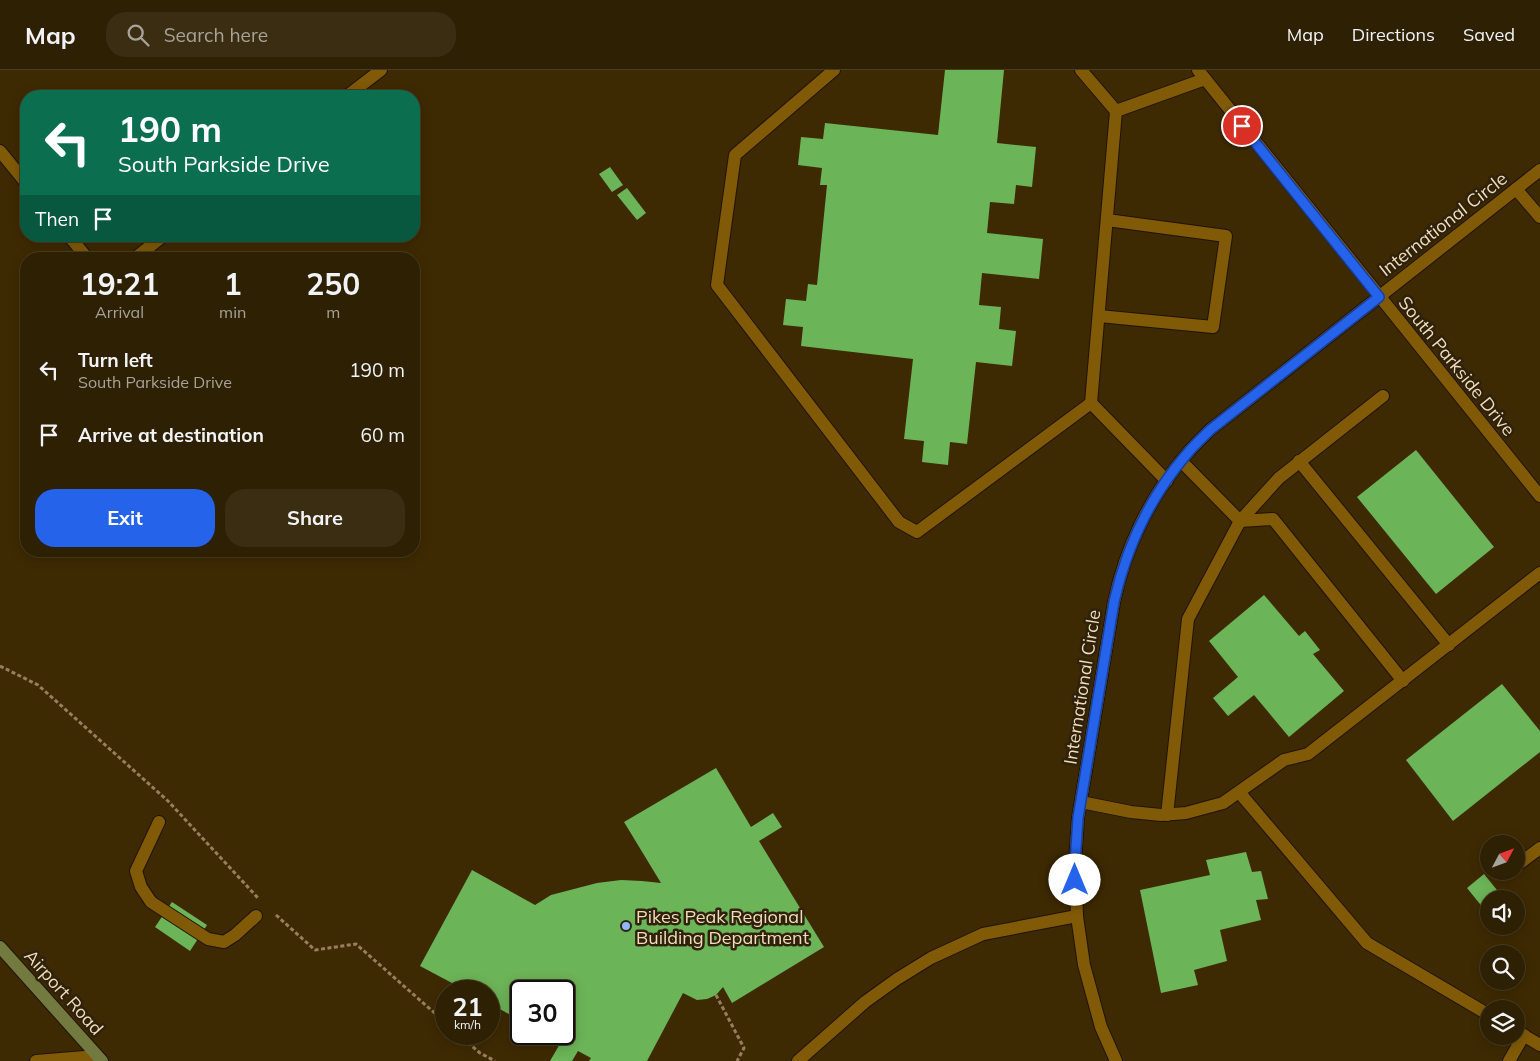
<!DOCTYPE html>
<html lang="en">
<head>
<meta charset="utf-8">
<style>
  :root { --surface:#2e2002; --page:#3a2d11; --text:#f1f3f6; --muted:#a7a399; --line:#493e24; --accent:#2563eb }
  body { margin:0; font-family:Mulish,sans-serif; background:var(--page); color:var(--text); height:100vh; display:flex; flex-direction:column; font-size:19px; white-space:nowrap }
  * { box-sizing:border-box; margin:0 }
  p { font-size:16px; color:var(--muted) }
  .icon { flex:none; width:28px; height:28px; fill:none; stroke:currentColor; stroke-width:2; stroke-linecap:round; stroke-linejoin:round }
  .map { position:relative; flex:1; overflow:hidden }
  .sheet { position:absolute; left:20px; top:182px; width:400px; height:305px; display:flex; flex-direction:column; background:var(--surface); border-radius:20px; box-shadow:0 2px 12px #0003,0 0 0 1px var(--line) }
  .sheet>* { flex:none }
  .guide { position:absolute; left:20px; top:20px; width:400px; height:152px; border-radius:20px; box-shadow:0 2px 12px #0003,0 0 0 1px var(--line); background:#0b6e4f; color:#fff; overflow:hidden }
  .needle { width:32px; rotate:49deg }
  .buttons { position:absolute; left:1480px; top:765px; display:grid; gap:10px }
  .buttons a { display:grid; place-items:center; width:45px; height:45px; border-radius:50%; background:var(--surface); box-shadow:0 2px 12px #0003,0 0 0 1px var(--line); font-size:25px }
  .speed { position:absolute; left:435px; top:910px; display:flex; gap:10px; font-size:25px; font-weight:700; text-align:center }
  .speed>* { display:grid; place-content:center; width:65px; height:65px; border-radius:50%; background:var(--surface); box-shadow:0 2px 12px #0003,0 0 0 1px var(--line); line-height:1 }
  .speed small { font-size:12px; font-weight:400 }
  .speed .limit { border:2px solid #111; border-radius:8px; background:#fff; color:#111 }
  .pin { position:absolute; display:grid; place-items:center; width:42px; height:42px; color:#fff; margin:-21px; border:2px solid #fff; border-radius:50%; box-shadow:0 1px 5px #0007 }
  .me { position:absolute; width:55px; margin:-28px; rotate:0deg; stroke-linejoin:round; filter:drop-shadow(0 0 4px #0008) }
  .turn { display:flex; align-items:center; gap:18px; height:105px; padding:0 15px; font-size:22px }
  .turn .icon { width:65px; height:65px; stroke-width:2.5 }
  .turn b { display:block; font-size:35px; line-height:42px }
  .then { display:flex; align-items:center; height:48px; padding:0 15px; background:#0003; gap:10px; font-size:19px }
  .eta { display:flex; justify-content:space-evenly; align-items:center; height:85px; text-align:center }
  .eta b { font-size:30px; font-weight:700; line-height:35px }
  .button { display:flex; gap:10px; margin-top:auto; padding:10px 15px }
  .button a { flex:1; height:58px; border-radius:20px; background:var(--accent); color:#fff; font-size:20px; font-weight:700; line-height:58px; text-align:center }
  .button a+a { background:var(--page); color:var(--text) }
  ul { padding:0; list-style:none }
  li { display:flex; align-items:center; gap:15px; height:65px; padding:0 15px }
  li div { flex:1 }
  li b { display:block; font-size:19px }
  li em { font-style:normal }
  header { display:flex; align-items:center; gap:30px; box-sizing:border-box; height:70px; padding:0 25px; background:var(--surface); border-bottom:1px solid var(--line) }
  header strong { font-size:24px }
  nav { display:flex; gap:28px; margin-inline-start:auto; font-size:18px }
  .search { width:350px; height:45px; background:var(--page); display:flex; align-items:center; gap:12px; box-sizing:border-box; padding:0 18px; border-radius:20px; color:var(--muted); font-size:19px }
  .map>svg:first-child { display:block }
</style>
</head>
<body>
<header>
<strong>Map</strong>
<div class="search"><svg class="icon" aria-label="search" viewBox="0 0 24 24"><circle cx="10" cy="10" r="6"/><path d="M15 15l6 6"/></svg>Search here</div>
<nav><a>Map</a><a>Directions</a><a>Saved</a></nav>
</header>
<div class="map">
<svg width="1540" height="991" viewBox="0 0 1540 991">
  <rect width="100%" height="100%" fill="#3e2a02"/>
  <g fill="#6cb458">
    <polygon points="945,0 1004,0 997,73 1036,77 1032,117 1016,115 1014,134 990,132 987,163 1043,169 1039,209 982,203 979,235 1001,237 999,259 1016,261 1012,296 976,292 967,374 950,372 948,395 922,392 924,371 904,369 913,289 801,276 803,257 783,255 786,229 806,231 808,214 817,215 827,115 820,115 822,98 798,95 801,67 823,69 825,53 938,65"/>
    <polygon points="610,97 623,115 612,122 599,104"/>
    <polygon points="627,118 646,143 637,150 617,125"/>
    <polygon points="1416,380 1494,477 1436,524 1357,427"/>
    <polygon points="1264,525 1299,566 1305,561 1320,580 1313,584 1344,621 1289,667 1254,625 1228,646 1213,628 1238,607 1209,571"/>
    <polygon points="1502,614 1540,661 1540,682 1453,751 1406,690"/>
    <polygon points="716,698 751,757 773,743 782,757 759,771 824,877 732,933 723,917 716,925 707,929 697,930 683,923 647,991 589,991 591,988 578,981 572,991 550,991 561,972 546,964 564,964 564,921 521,921 521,951 489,933 489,921 467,921 420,896 472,800 535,835 551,825 597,813 621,810 642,811 661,813 624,752"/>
    <polygon points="1246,782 1252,802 1261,801 1268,829 1256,830 1261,850 1220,860 1227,891 1194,900 1198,915 1161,923 1140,820 1210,805 1206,790"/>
    <polygon points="1484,804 1501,825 1497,829 1489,829 1489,835 1484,839 1467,818"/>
    <polygon points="172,832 207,855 190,881 155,857"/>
  </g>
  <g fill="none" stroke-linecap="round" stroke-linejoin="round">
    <g stroke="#201401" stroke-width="14">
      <g id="lane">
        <polyline points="834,0 735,85 717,215 899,452 917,462 1091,333"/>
        <polyline points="1081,0 1116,41"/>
        <polyline points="347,26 381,0"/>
        <polyline points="0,81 26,113"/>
        <polyline points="1516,119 1540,147"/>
        <polyline points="69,166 88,189"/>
        <polyline points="134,189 163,166"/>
        <polyline points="1099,246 1213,257 1226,166 1107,150"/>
        <polyline points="1181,391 1240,451 1273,449 1403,611"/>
        <polyline points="1299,391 1449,575"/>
        <polyline points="1167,411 1091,333 1116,41 1205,9"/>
        <polyline points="1239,722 1367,873 1489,945"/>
        <polyline points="1081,732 1131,742 1161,745 1186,743 1223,733 1284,690 1308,684 1540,503"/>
        <polyline points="1167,745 1188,549 1240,451 1279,408 1383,326"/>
        <polyline points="159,752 136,801 141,817 151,832 208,869 224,872 235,865 256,846"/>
        <polyline points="1516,796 1540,778"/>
        <polyline points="1516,961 1540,975"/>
        <polyline points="798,991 865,932 897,909 931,888 983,864 1077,846"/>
        <polyline points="1509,991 1524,965"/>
      </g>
    </g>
    <g stroke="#201401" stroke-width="14">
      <g id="street">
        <polyline points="1198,0 1540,426"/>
        <polyline points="36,991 97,986"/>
        <path d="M1116,991L1101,957L1084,895L1077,846L1075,793L1078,748L1114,532C1125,479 1150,426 1186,385C1193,376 1202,368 1210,360L1540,100"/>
      </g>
    </g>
    <g stroke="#201401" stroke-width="14">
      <polyline id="secondary" points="0,877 102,991"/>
    </g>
    <g stroke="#95805a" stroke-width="3" stroke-dasharray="4 2.5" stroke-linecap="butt">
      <polyline points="0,596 38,615 168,731 258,828"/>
      <polyline points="276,845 315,880 356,874 446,953"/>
      <polyline points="716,925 744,978 737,991"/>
      <polyline points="458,964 480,983 495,991"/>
    </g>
    <use href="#lane" stroke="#805a06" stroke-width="12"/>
    <use href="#street" stroke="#805a06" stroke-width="12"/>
    <use href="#secondary" stroke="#727a40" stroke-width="12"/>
  </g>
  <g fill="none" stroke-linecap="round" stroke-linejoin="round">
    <g stroke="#184099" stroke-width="12">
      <path id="route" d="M1075,810V793L1078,748L1114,532C1126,479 1150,427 1186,385C1193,376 1202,368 1210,360L1379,227L1242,56"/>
    </g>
    <use href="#route" stroke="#2563eb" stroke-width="9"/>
  </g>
  <circle fill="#8db9fc" stroke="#2f220c" stroke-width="2" cx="626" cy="856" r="5"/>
  <g text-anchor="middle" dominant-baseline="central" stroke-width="5" stroke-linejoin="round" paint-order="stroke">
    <g font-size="18" fill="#f2dcba" stroke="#2f220c">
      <text transform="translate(1443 154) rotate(-38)">International Circle</text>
      <text transform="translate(1457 296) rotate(51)">South Parkside Drive</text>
      <text transform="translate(1082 617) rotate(-81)">International Circle</text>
      <text transform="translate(64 922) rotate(48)">Airport Road</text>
    </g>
    <g font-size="18" fill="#f2dcba" stroke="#2f220c" text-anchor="start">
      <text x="636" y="846">Pikes Peak Regional<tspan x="636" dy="21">Building Department</tspan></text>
    </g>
  </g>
</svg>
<div class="buttons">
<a><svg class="needle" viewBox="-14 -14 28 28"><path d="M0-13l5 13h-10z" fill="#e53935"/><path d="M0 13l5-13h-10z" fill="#a7a399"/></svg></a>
<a><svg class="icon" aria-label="sound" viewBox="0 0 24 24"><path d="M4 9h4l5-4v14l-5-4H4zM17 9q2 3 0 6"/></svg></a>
<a><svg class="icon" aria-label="search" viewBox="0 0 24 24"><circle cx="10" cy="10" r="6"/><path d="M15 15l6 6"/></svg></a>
<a><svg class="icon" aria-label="layers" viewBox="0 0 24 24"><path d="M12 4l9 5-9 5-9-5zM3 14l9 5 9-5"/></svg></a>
</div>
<div class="speed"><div>21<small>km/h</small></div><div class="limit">30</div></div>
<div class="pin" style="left:1242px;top:56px;background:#d93025"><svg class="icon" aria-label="arrive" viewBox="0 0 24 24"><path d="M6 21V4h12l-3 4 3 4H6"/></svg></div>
<svg class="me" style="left:1075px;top:810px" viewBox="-20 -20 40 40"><circle r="19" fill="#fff"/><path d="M0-13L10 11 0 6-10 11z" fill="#2563eb"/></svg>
<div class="guide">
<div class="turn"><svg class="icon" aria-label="left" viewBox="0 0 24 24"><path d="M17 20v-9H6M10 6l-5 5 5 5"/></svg><div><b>190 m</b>South Parkside Drive</div></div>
<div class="then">Then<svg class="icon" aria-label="arrive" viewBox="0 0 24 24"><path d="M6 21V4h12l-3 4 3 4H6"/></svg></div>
</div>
<section class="sheet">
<div class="eta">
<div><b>19:21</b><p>Arrival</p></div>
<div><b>1</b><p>min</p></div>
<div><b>250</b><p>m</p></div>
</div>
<ul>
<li><svg class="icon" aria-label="left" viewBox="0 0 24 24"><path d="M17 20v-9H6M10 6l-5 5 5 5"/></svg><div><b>Turn left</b><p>South Parkside Drive</p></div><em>190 m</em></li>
<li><svg class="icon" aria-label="arrive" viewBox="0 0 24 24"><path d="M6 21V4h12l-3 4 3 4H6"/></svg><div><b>Arrive at destination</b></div><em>60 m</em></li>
</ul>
<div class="button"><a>Exit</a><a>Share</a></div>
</section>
</div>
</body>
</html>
